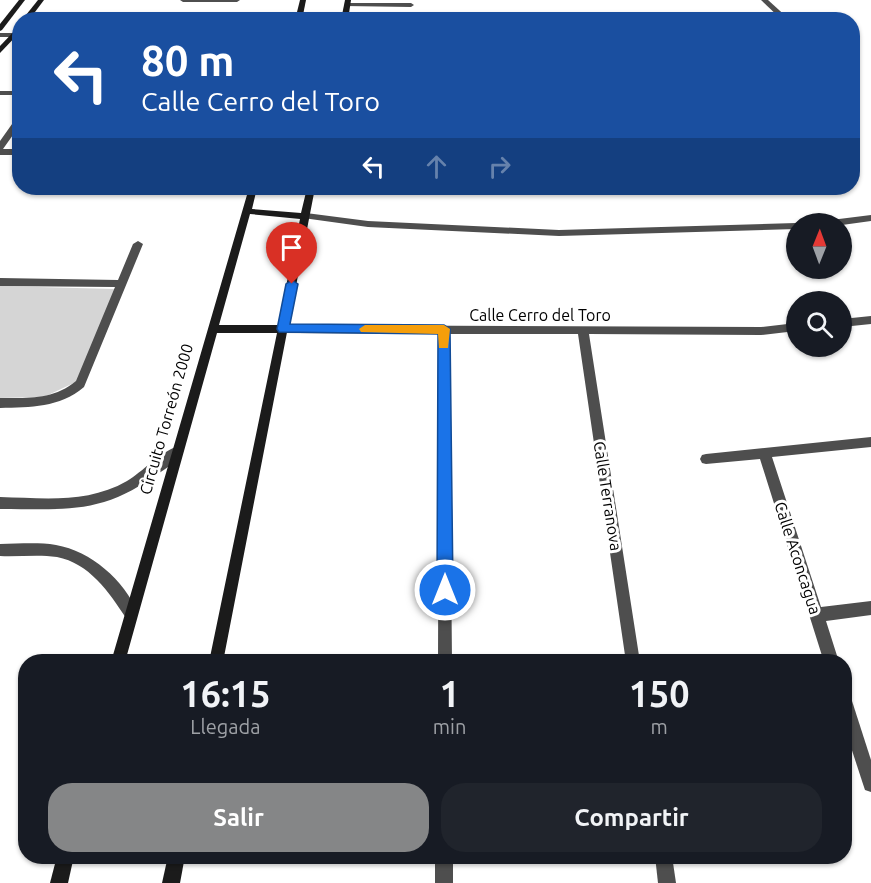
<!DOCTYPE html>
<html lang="es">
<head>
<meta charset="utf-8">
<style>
  :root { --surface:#171b24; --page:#20242c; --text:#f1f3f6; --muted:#9ea1a6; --accent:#858687 }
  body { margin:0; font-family:Ubuntu,sans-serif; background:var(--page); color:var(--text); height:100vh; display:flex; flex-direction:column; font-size:22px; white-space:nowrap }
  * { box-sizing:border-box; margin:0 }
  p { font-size:20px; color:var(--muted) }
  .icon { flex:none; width:33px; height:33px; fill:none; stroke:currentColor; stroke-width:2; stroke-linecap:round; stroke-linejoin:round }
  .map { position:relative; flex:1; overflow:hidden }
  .drawer { position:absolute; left:18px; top:654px; width:834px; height:210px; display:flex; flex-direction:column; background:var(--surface); border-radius:24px; box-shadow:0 2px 4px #0004 }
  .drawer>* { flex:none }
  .guide { position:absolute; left:12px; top:12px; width:848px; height:183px; border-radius:24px; box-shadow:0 2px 4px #0004; background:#1a4fa0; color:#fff; overflow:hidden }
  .needle { width:39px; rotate:1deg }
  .fabs { position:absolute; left:786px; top:213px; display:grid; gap:12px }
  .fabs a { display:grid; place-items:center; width:66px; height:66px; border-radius:50%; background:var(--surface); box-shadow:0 2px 4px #0004; font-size:30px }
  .pin { position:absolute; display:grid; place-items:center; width:51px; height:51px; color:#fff; margin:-62px -26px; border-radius:50% 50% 50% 0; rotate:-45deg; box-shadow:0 0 6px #0007 }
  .pin .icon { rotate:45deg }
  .me { position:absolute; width:66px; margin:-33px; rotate:0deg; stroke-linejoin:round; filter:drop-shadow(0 0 4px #0008) }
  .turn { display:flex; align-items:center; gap:21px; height:126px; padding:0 30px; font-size:27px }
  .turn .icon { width:78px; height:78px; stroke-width:2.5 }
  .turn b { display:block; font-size:42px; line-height:51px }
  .lanes { display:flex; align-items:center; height:57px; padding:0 30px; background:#0003; justify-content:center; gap:30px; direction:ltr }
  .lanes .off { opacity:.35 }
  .eta { display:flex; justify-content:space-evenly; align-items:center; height:102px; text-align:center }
  .eta b { font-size:36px; font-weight:700; line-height:42px }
  .cta { display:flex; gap:12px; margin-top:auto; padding:12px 30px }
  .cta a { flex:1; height:69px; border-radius:24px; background:var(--accent); color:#fff; font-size:24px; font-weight:700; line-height:69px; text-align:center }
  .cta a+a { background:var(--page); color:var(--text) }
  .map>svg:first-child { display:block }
</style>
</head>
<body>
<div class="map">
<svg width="871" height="883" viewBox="0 0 871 883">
  <rect width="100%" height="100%" fill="#fff"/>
  <polygon fill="#d5d5d5" points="0,286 115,289 78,381 44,397 0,398"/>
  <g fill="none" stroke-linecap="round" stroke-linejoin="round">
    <g fill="#4e4e4e" fill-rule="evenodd">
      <polygon points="180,0 240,0 237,2 183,2"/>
      <polygon points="761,0 768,0 790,20 782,20"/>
      <polygon points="347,3 411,3 414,5 411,7 345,6 345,4"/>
      <polygon points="344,15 410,15 413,17 410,19 342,18 342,16"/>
      <polygon points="0,33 13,33 17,35 13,37 0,37"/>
      <rect x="0" y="91" width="20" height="4"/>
      <polygon points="17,117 20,117 20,125 3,149 0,149 20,149 20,155 0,155 0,141"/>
      <polygon points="306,213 368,221 559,230 796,223 798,224 796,229 559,236 368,227 303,218 303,214"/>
      <polygon points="871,215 871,221 842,225 819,224 823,221"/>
      <path d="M138,241L143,244L84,387C59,408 31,407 0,408V398C28,398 53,400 76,381L115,287L0,286V278L118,280L133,244Z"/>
      <polygon points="871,316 871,324 842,327 842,319"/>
      <polygon points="796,323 796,331 761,335 589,334 640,662 626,662 578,334 449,334 452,662 438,662 439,334 283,333 278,329 283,325 761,327"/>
      <polygon points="871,437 871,447 772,457 821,607 871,601 871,615 826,621 839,662 824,662 760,459 706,464 702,463 700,459 702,455 706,454"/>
      <path d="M176,447L180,448L182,452C177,462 164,470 154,476C101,515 62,509 0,509V497C43,498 87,504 127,481C142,472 161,452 176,447Z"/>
      <path d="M0,544C18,544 37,542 56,545C91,551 124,580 138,613L136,618L131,620L126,618C109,592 89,563 57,557C38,554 19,557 0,556Z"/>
      <polygon points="844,694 849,696 852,701 871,760 871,792 865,790 863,784 844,726"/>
      <rect x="435" y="856" width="18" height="27"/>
      <polygon points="655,856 672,856 676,883 658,883"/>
    </g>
    <g fill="#1b1b1b" fill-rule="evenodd">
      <polygon points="19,0 25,0 2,30 0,31 0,24"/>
      <polygon points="38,0 44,0 29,20 22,20"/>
      <polygon points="300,0 306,0 302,20 295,20"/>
      <polygon points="345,0 351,0 348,20 341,20"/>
      <polygon points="20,25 20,32 0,53 0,46"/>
      <path d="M249,188H257L252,209L301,213L307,188H315L223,662H209L277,333H217L125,662H111ZM250,214L300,219L278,325H219Z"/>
      <polygon points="57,856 74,856 68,883 50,883"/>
      <polygon points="168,856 185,856 180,883 162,883"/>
    </g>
  </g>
  <polygon fill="#1a73e8" stroke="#114b97" stroke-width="1.5" points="292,280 298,284 290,324 444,325 450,329 453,590 450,596 445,598 439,596 437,590 438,334 279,332 277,329 286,284"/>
  <polygon fill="#f59e0b" points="365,325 444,325 450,329 448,348 439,348 438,334 361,332 359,329"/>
  <g text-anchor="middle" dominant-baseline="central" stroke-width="6" stroke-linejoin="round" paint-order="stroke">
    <g font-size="16" fill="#000" stroke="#fff">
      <text x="540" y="315">Calle Cerro del Toro</text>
      <text transform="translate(166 419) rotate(-74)">Circuito Torreón 2000</text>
      <text transform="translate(608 496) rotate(81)">Calle Terranova</text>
      <text transform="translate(798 558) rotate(72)">Calle Aconcagua</text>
    </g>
  </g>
</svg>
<div class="fabs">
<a><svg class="needle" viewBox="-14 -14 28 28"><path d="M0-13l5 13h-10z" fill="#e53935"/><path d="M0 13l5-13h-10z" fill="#9ea1a6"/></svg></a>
<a><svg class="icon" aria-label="search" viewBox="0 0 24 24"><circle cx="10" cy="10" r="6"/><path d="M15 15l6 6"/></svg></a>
</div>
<div class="pin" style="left:292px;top:284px;background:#d93025"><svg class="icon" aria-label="arrive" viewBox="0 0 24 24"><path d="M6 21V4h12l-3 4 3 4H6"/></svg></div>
<svg class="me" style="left:445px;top:590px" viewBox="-20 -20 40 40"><circle r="17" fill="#1a73e8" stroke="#fff" stroke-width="3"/><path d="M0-11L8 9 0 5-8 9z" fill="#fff"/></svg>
<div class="guide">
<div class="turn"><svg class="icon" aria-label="left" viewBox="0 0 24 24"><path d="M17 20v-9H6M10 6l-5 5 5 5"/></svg><div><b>80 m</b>Calle Cerro del Toro</div></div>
<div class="lanes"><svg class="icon" aria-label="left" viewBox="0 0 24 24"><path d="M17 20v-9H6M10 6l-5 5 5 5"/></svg><svg class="icon off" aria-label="ahead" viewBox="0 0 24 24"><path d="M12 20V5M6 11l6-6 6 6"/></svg><svg class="icon off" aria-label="right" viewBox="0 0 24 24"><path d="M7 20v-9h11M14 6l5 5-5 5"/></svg></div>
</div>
<section class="drawer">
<div class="eta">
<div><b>16:15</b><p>Llegada</p></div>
<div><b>1</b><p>min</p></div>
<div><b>150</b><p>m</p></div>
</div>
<div class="cta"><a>Salir</a><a>Compartir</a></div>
</section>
</div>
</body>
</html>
